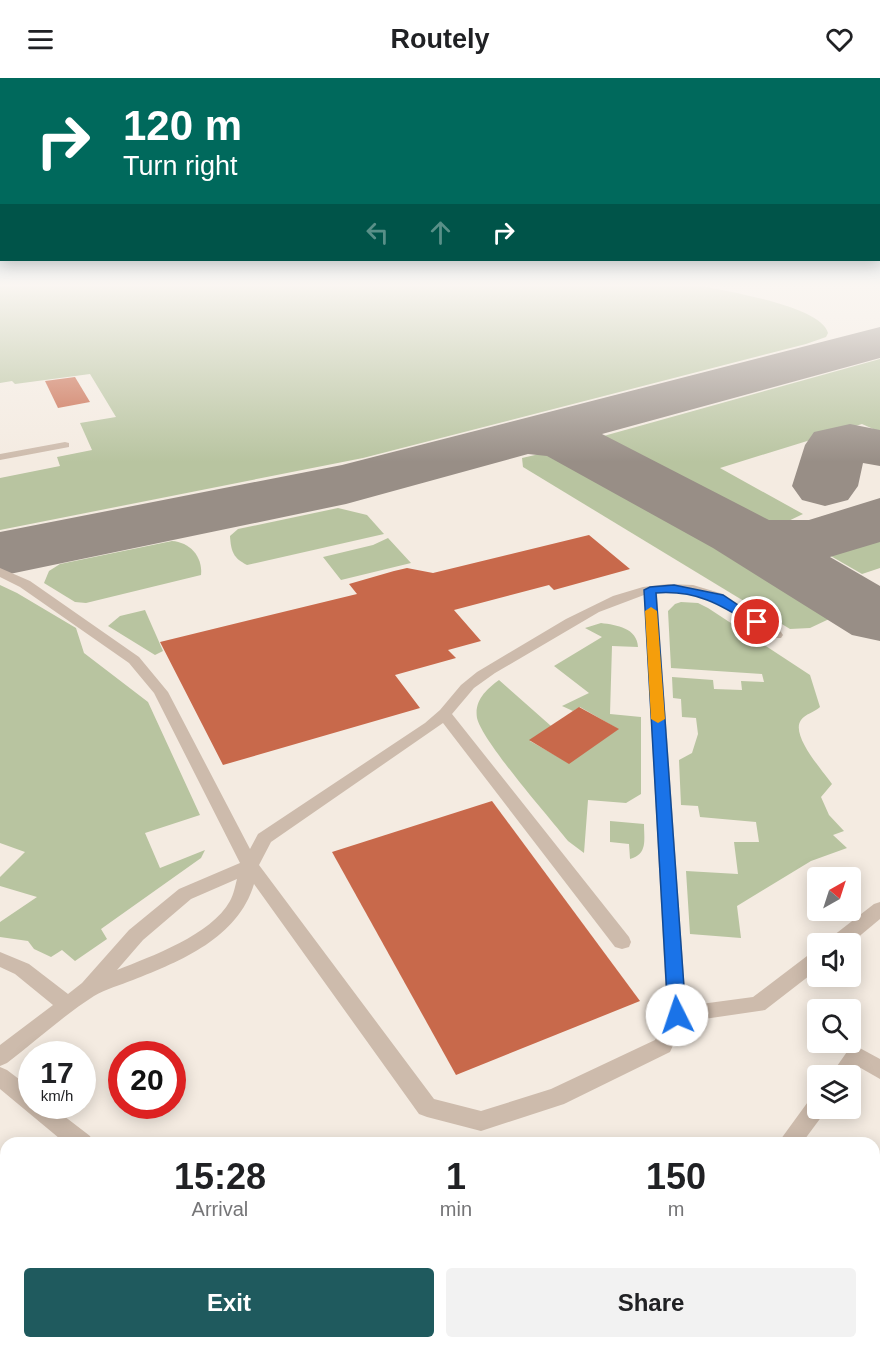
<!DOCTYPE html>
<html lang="en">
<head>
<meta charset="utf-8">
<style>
  :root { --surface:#fff; --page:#f2f2f2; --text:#202124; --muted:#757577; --accent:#1f5a5e }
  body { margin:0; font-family:Arial,sans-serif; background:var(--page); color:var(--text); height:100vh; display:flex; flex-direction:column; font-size:22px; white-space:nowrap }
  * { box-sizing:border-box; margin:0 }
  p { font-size:20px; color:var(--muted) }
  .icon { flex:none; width:33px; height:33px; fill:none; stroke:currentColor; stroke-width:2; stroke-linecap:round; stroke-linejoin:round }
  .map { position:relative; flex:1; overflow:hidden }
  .sheet { position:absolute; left:0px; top:1059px; width:880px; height:212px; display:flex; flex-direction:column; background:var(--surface); border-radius:18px 18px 0 0; box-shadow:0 3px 15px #0003 }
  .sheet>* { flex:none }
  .guide { position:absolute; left:0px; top:0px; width:880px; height:183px; box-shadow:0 3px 15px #0003; background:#00695c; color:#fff; overflow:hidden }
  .needle { width:39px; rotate:39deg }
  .fabs { position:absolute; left:807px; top:789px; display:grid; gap:12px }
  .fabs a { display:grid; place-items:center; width:54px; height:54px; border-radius:6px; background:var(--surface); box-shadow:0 3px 15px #0003; font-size:30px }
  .speed { position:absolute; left:18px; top:963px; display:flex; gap:12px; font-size:30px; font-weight:700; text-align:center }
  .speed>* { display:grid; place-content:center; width:78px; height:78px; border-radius:50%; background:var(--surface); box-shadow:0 3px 15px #0003; line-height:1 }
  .speed small { font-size:15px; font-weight:400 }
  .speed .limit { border:9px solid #d22; background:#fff; color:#111 }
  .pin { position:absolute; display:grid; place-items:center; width:51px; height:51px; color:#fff; margin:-26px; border:3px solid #fff; border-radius:50%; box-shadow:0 2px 6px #0007 }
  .me { position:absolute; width:66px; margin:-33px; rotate:356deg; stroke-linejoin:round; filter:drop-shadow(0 0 4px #0008) }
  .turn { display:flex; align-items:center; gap:21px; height:126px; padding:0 24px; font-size:27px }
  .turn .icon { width:78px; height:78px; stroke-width:2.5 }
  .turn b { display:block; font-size:42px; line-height:51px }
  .lanes { display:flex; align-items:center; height:57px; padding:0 24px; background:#0003; justify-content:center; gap:30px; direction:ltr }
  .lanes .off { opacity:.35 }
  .eta { display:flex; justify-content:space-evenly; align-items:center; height:102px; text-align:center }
  .eta b { font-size:36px; font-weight:700; line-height:42px }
  .primary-button { display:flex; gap:12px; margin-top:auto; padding:12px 24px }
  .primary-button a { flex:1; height:69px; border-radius:6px; background:var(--accent); color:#fff; font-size:24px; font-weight:700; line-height:69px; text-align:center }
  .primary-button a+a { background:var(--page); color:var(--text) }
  header { display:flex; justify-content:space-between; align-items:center; height:78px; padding:0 24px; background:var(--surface); font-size:27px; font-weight:700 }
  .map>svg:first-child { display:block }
</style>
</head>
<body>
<header><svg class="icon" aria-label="menu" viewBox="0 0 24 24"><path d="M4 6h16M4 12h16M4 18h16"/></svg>Routely<svg class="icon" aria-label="heart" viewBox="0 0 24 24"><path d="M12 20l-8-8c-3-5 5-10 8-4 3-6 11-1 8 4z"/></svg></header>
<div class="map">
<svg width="880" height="1270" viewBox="0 0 880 1270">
  <rect width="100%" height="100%" fill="#f4ebe1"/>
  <g fill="#b8c4a0">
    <path d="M0,206H692C719,212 821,227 828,255L826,259L806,266L363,380L0,452V400L60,388L57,379L92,372L80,345L116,339L90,296L15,306L12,303L0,305Z"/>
    <path d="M880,281V354L862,346L720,390L803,436L780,447C731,431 633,399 600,359Z"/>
    <polygon points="548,374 577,382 597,392 841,529 844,534 810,550 790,551 523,389 522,380"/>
    <path d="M338,430L367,437L384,456L247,487C233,480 231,473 230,458L238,451Z"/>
    <polygon points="880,457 880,490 862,496 829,477"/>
    <polygon points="388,460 411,485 341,502 323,479 373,467"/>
    <path d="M172,463C189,464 203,478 201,497L86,525L75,524L44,505L49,493L60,486Z"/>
    <polygon points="0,507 17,515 76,550 84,575 148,624 200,737 145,755 160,790 205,772 201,780 101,851 107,861 75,883 62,872 51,879 34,871 28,863 0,859 0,844 37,819 0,808 0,799 25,774 0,765"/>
    <path d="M681,524L698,525L708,530L810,597L820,629C815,634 805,636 801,642C790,657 823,693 832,706L821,719L829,737L844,753L833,757L847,770L811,783L737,828L741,860L690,856L686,793L738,796L734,764H759L756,744L700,739L698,728L681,727L679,682L692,675L698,656L696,640L682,639L681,621L673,620L672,599L713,602L714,611L742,612L741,603L764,604L762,596L671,590L668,533L675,526Z"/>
    <polygon points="145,532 163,573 155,577 108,548 120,538"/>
    <path d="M601,545C617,547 637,550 638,569L612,568L610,636L641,639V716L626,725L588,722L584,775L568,763C549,739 482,663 477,640C474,622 487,611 499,602L551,648L530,663L569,685L618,651L580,629L573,633L562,628L589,615L554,588L602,559L585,550Z"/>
    <path d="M610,743L644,746C644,762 648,776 630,781L629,766L610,764Z"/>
  </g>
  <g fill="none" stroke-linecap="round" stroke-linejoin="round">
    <g fill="#988e86" fill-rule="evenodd">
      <polygon points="880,249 880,280 602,356 769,442 809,442 880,420 880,464 830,479 880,508 880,563 852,557 713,470 547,378 528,376 346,426 0,498 0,454 342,387"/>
      <polygon points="850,346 880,352 880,388 863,385 858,408 848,422 825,428 802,422 792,408 805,367 814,354"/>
    </g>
  </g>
  <g fill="#c8694b">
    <polygon points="75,299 90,324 58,330 45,303"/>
    <polygon points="589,457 630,491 554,512 549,507 454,532 481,563 448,572 456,580 395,597 420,630 223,687 160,564 357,516 349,506 394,493 407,490 433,495"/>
    <polygon points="579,629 619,651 569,686 529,662"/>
    <polygon points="492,723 640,923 456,997 332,774"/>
  </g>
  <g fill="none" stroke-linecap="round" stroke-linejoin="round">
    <g fill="#cdbbac" fill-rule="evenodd">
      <polygon points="65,364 69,365 69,369 0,382 0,376"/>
      <path d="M0,490L30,503L139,579L168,614L250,771L258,756L425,645L440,632L461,607L477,594L566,541L613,518L643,509L668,506L693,507L723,516L781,554L783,557L781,560H771C735,535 703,508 657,515L686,928L753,919L811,875L818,873V891L765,932L684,944L670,974L564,1026L481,1053L427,1039L419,1036L254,806C238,860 181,883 133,902C120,907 106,911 94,918C64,937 36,963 7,985L0,988V967L53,927L15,896L0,889V874L29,886L68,916L82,905L129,852L179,811L240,785L154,615L129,585L20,509L0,499ZM644,517L667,937L655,962L551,1011L481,1033L434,1021L259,787L271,764L443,645L615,869L622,871L629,869L631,864L629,859L452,636L474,610L495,595L599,534ZM237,801C235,808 234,816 230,823C211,857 152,878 117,892L143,862L191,821Z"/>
      <polygon points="880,824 880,841 850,866 827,866 829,861 874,826"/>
      <polygon points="856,968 880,981 880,1001 859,989 850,1000 850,998 830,998 849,971"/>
      <polygon points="0,989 7,992 32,1011 32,1028 51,1028 90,1058 93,1065 65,1065 0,1011"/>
      <polygon points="818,1019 818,1030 828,1030 802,1065 778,1065 810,1021"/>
      <polygon points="880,1085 880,1112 874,1114 874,1088"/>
      <polygon points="874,1145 880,1147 880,1172 874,1169"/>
    </g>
  </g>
  <linearGradient id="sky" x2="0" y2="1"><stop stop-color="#7eb2d2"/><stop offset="0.54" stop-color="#faf6f2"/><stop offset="1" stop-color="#faf6f2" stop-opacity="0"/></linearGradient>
  <rect width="880" height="384" fill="url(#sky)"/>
  <path fill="#1a73e8" stroke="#114b97" stroke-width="1.5" d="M674,507L723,517L763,544L753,547C720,526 696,512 656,515L686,937L683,942L677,945L671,942L668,937L644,512L650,509Z"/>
  <polygon fill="#f59e0b" points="651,529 657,533 665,641 658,645 651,641 645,533"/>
</svg>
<div class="fabs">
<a><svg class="needle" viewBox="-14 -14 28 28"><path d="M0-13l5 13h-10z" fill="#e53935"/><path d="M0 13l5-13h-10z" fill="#757577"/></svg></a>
<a><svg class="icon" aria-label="sound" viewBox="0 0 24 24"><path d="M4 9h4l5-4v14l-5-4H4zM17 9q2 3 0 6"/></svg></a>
<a><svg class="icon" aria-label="search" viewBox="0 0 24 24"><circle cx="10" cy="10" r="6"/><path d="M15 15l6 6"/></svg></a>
<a><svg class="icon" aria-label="layers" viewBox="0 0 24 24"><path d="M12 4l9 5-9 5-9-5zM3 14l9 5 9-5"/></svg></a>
</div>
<div class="speed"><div>17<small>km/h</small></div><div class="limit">20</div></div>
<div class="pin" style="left:757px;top:544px;background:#d93025"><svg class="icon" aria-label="arrive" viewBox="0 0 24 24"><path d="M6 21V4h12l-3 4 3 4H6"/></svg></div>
<svg class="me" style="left:677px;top:937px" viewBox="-20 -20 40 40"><circle r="19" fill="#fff"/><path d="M0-13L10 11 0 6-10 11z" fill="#1a73e8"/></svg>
<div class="guide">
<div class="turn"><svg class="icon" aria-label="right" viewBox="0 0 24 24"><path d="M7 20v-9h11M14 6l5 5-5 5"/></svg><div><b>120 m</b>Turn right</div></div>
<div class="lanes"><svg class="icon off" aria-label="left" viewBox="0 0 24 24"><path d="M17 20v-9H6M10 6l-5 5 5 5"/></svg><svg class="icon off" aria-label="ahead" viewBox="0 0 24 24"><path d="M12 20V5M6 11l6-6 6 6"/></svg><svg class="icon" aria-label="right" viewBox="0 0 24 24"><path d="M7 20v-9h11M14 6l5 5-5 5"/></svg></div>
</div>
<section class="sheet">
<div class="eta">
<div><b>15:28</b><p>Arrival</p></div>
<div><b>1</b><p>min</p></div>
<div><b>150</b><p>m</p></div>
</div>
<div class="primary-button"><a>Exit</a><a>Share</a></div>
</section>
</div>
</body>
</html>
